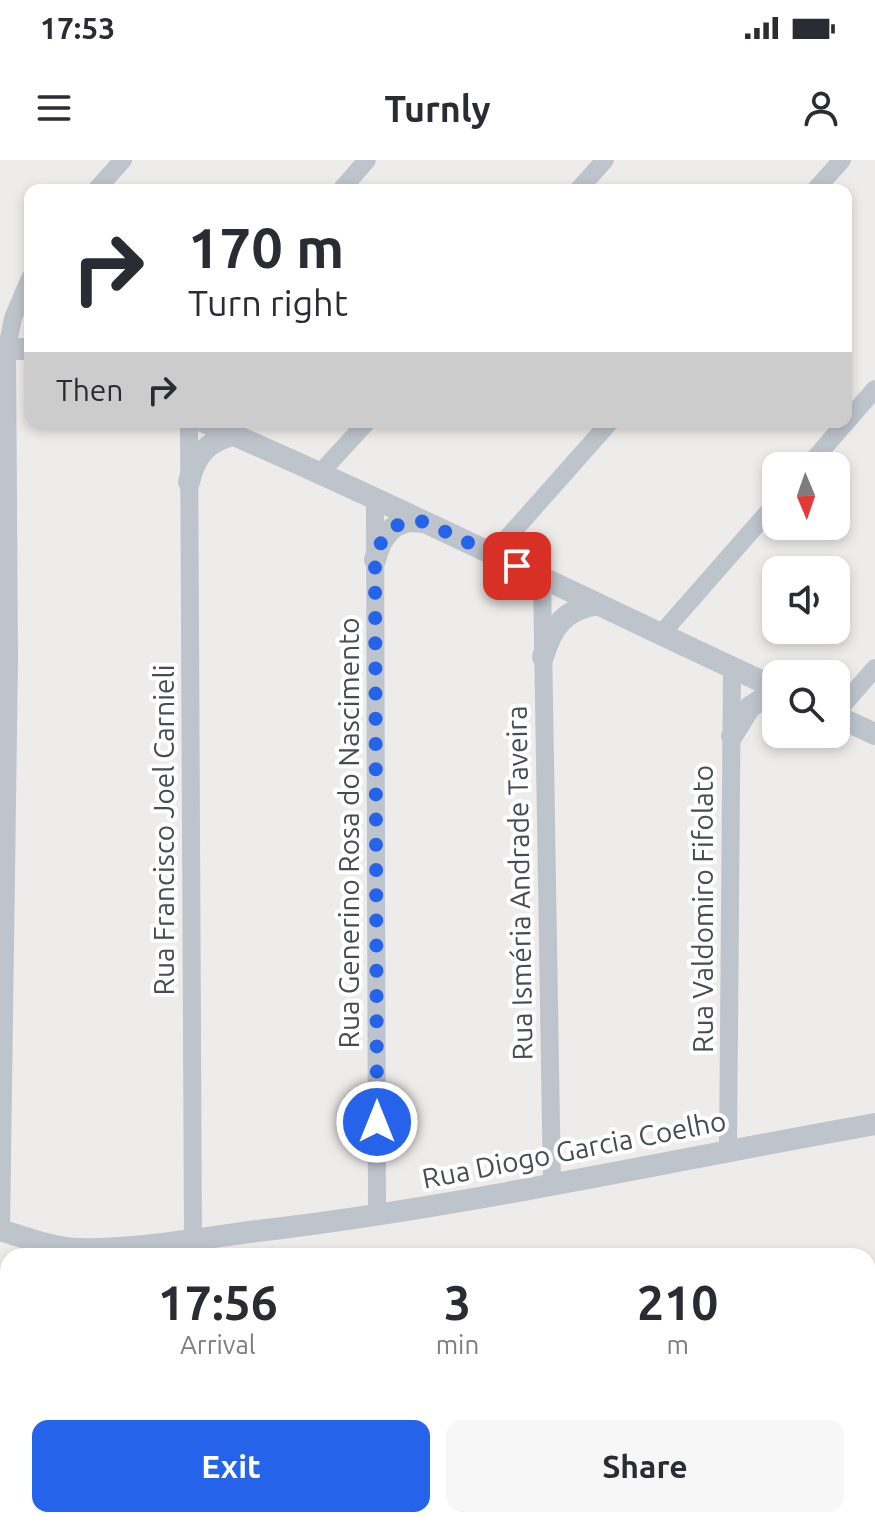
<!DOCTYPE html>
<html lang="en">
<head>
<meta charset="utf-8">
<style>
  :root { --surface:#fff; --page:#f7f7f7; --text:#2b2b33; --muted:#7c7c81; --accent:#2563eb }
  body { margin:0; font-family:Ubuntu,sans-serif; background:var(--page); color:var(--text); height:100vh; display:flex; flex-direction:column; font-size:30px; white-space:nowrap }
  * { box-sizing:border-box; margin:0 }
  p { font-size:26px; color:var(--muted) }
  .icon { flex:none; width:44px; height:44px; fill:none; stroke:currentColor; stroke-width:2; stroke-linecap:round; stroke-linejoin:round }
  .map { position:relative; flex:1; overflow:hidden }
  .panel { position:absolute; left:0px; top:1088px; width:876px; height:280px; display:flex; flex-direction:column; background:var(--surface); border-radius:24px 24px 0 0; box-shadow:0 4px 12px #0003 }
  .panel>* { flex:none }
  .top-card { position:absolute; left:24px; top:24px; width:828px; height:244px; border-radius:16px; box-shadow:0 4px 12px #0003; background:#fff; color:var(--text); overflow:hidden }
  .needle { width:52px; rotate:178deg }
  .buttons { position:absolute; left:762px; top:292px; display:grid; gap:16px }
  .buttons a { display:grid; place-items:center; width:88px; height:88px; border-radius:16px; background:var(--surface); box-shadow:0 4px 12px #0003; font-size:40px }
  .pin { position:absolute; display:grid; place-items:center; width:68px; height:68px; color:#fff; margin:-34px; border-radius:16px; box-shadow:0 4px 12px #0006 }
  .me { position:absolute; width:88px; margin:-44px; rotate:0deg; stroke-linejoin:round; filter:drop-shadow(0 0 6px #0008) }
  .turn { display:flex; align-items:center; gap:28px; height:168px; padding:0 32px; font-size:36px }
  .turn .icon { width:104px; height:104px; stroke-width:2.5 }
  .turn b { display:block; font-size:56px; line-height:68px }
  .then { display:flex; align-items:center; height:76px; padding:0 32px; background:#0003; gap:16px; font-size:30px }
  .eta { display:flex; justify-content:space-evenly; align-items:center; height:136px; text-align:center }
  .eta b { font-size:48px; font-weight:700; line-height:56px }
  .primary-button { display:flex; gap:16px; margin-top:auto; padding:16px 32px }
  .primary-button a { flex:1; height:92px; border-radius:16px; background:var(--accent); color:#fff; font-size:32px; font-weight:700; line-height:92px; text-align:center }
  .primary-button a+a { background:var(--page); color:var(--text) }
  .status { display:flex; justify-content:space-between; align-items:center; height:56px; padding:0 40px; background:var(--surface); direction:ltr }
  .status svg { height:22px; fill:currentColor }
  header { display:flex; justify-content:space-between; align-items:center; height:104px; padding:0 32px; background:var(--surface); font-size:36px; font-weight:700 }
  .map>svg:first-child { display:block }
</style>
</head>
<body>
<div class="status"><b>17:53</b><svg viewBox="0 0 49 12"><path d="M0 12V9h3v3zM5 12V6h3v6zM10 12V3h3v9zM15 12V0h3v12zM26 1h20v11H26zM47 4h2v5h-2z"/></svg></div>
<header><svg class="icon" aria-label="menu" viewBox="0 0 24 24"><path d="M4 6h16M4 12h16M4 18h16"/></svg>Turnly<svg class="icon" aria-label="person" viewBox="0 0 24 24"><circle cx="12" cy="8" r="4"/><path d="M4 21q1-7 8-7t8 7"/></svg></header>
<div class="map">
<svg width="875" height="1368" viewBox="0 0 875 1368">
  <rect width="100%" height="100%" fill="#eeeceb"/>
  <g fill="none" stroke-linecap="round" stroke-linejoin="round">
    <g stroke="#8fc3e0" stroke-width="7">
      <polyline points="868,1157 875,1157"/>
      <polyline points="0,1199 8,1200"/>
    </g>
    <g stroke="#bec4cc" stroke-width="18">
      <polyline points="96,30 123,0"/>
      <polyline points="341,30 367,0"/>
      <polyline points="578,30 605,0"/>
      <polyline points="815,30 842,0"/>
      <polyline points="189,262 193,1079"/>
      <polyline points="808,306 875,229"/>
      <polyline points="321,312 367,262"/>
      <polyline points="375,339 377,1056"/>
      <polyline points="493,394 610,262"/>
      <polyline points="542,419 552,1026"/>
      <polyline points="662,473 776,343"/>
      <polyline points="836,553 875,508"/>
      <polyline points="728,990 732,508"/>
      <polyline points="1,1070 9,500 7,188 13,158 30,118"/>
      <polyline points="26,1360 27,1368"/>
      <polyline points="387,1360 388,1368"/>
      <polyline points="565,1360 566,1368"/>
      <polyline points="748,1360 749,1368"/>
    </g>
    <g stroke="#bec4cc" stroke-width="22">
      <polyline points="0,189 30,189"/>
      <path d="M204,262C397,345 585,440 776,528"/>
      <path d="M189,322C195,296 207,280 235,275"/>
      <path d="M375,400C381,375 395,357 423,362"/>
      <path d="M543,497C552,466 565,449 598,444"/>
      <polyline points="836,556 875,574"/>
      <polyline points="732,576 750,547 776,530"/>
      <path d="M0,1070C24,1077 51,1088 77,1089C140,1091 218,1075 282,1068C481,1043 677,999 875,964"/>
      <polyline points="868,1252 875,1251"/>
      <polyline points="0,1345 8,1347"/>
      <polyline points="94,1360 146,1368"/>
      <polyline points="252,1368 300,1360"/>
    </g>
  </g>
  <g fill="none" stroke-linecap="round" stroke-linejoin="round">
    <path stroke="#2563eb" stroke-width="14" stroke-dasharray="0 25.2" d="M377,962L375,400C381,374 396,357 425,362L517,406"/>
  </g>
  <g text-anchor="middle" dominant-baseline="central" stroke-width="8" stroke-linejoin="round" paint-order="stroke">
    <g font-size="28" fill="#464c56" stroke="#fff">
      <text transform="translate(163 670) rotate(-90)">Rua Francisco Joel Carnieli</text>
      <text transform="translate(348 673) rotate(-90)">Rua Generino Rosa do Nascimento</text>
      <text transform="translate(519 723) rotate(-91)">Rua Isméria Andrade Taveira</text>
      <text transform="translate(702 749) rotate(-90)">Rua Valdomiro Fifolato</text>
      <text transform="translate(574 989) rotate(-11)">Rua Diogo Garcia Coelho</text>
    </g>
  </g>
</svg>
<div class="buttons">
<a><svg class="needle" viewBox="-14 -14 28 28"><path d="M0-13l5 13h-10z" fill="#e53935"/><path d="M0 13l5-13h-10z" fill="#7c7c81"/></svg></a>
<a><svg class="icon" aria-label="sound" viewBox="0 0 24 24"><path d="M4 9h4l5-4v14l-5-4H4zM17 9q2 3 0 6"/></svg></a>
<a><svg class="icon" aria-label="search" viewBox="0 0 24 24"><circle cx="10" cy="10" r="6"/><path d="M15 15l6 6"/></svg></a>
</div>
<div class="pin" style="left:517px;top:406px;background:#d93025"><svg class="icon" aria-label="arrive" viewBox="0 0 24 24"><path d="M6 21V4h12l-3 4 3 4H6"/></svg></div>
<svg class="me" style="left:377px;top:962px" viewBox="-20 -20 40 40"><circle r="17" fill="#2563eb" stroke="#fff" stroke-width="3"/><path d="M0-11L8 9 0 5-8 9z" fill="#fff"/></svg>
<div class="top-card">
<div class="turn"><svg class="icon" aria-label="right" viewBox="0 0 24 24"><path d="M7 20v-9h11M14 6l5 5-5 5"/></svg><div><b>170 m</b>Turn right</div></div>
<div class="then">Then<svg class="icon" aria-label="right" viewBox="0 0 24 24"><path d="M7 20v-9h11M14 6l5 5-5 5"/></svg></div>
</div>
<section class="panel">
<div class="eta">
<div><b>17:56</b><p>Arrival</p></div>
<div><b>3</b><p>min</p></div>
<div><b>210</b><p>m</p></div>
</div>
<div class="primary-button"><a>Exit</a><a>Share</a></div>
</section>
</div>
</body>
</html>
